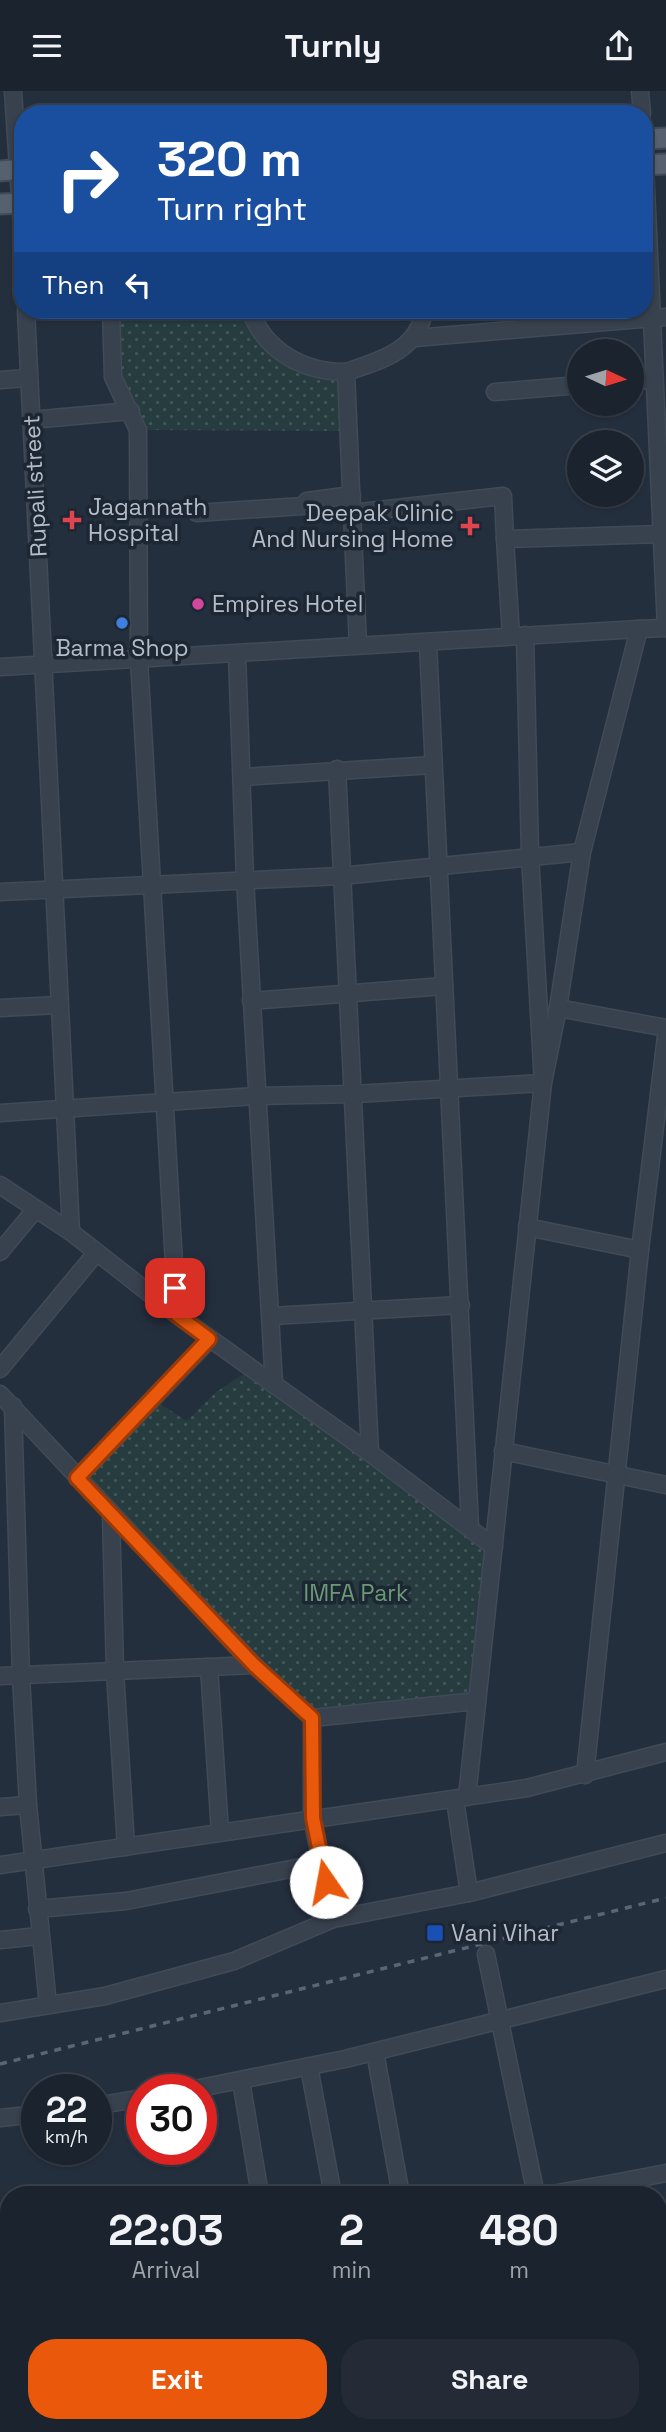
<!DOCTYPE html>
<html lang="en">
<head>
<meta charset="utf-8">
<style>
  :root { --surface:#1b232e; --page:#242b36; --text:#f1f3f6; --muted:#a0a4aa; --line:#39404a; --accent:#ea580c }
  body { margin:0; font-family:"Space Grotesk",sans-serif; background:var(--page); color:var(--text); height:100vh; display:flex; flex-direction:column; font-size:26px; white-space:nowrap }
  * { box-sizing:border-box; margin:0 }
  p { font-size:23px; color:var(--muted) }
  .icon { flex:none; width:38px; height:38px; fill:none; stroke:currentColor; stroke-width:2; stroke-linecap:round; stroke-linejoin:round }
  .map { position:relative; flex:1; overflow:hidden }
  .side { position:absolute; left:0px; top:2095px; width:667px; height:247px; display:flex; flex-direction:column; background:var(--surface); border-radius:28px 28px 0 0; box-shadow:0 2px 5px #0004,0 0 0 2px var(--line) }
  .side>* { flex:none }
  .guide { position:absolute; left:14px; top:14px; width:639px; height:214px; border-radius:28px; box-shadow:0 2px 5px #0004,0 0 0 2px var(--line); background:#1a4fa0; color:#fff; overflow:hidden }
  .needle { width:46px; rotate:94deg }
  .fabs { position:absolute; left:567px; top:248px; display:grid; gap:14px }
  .fabs a { display:grid; place-items:center; width:77px; height:77px; border-radius:50%; background:var(--surface); box-shadow:0 2px 5px #0004,0 0 0 2px var(--line); font-size:35px }
  .speed { position:absolute; left:21px; top:1983px; display:flex; gap:14px; font-size:35px; font-weight:700; text-align:center }
  .speed>* { display:grid; place-content:center; width:91px; height:91px; border-radius:50%; background:var(--surface); box-shadow:0 2px 5px #0004,0 0 0 2px var(--line); line-height:1 }
  .speed small { font-size:18px; font-weight:400 }
  .speed .limit { border:10px solid #d22; background:#fff; color:#111 }
  .pin { position:absolute; display:grid; place-items:center; width:60px; height:60px; color:#fff; margin:-30px; border-radius:14px; box-shadow:0 4px 10px #0006 }
  .me { position:absolute; width:77px; margin:-38px; rotate:348deg; stroke-linejoin:round; filter:drop-shadow(0 0 5px #0008) }
  .turn { display:flex; align-items:center; gap:24px; height:147px; padding:0 28px; font-size:32px }
  .turn .icon { width:91px; height:91px; stroke-width:2.5 }
  .turn b { display:block; font-size:49px; line-height:60px }
  .then { display:flex; align-items:center; height:66px; padding:0 28px; background:#0003; gap:14px; font-size:26px }
  .eta { display:flex; justify-content:space-evenly; align-items:center; height:119px; text-align:center }
  .eta b { font-size:42px; font-weight:600; line-height:49px }
  .button { display:flex; gap:14px; margin-top:auto; padding:14px 28px }
  .button a { flex:1; height:80px; border-radius:28px; background:var(--accent); color:#fff; font-size:28px; font-weight:600; line-height:80px; text-align:center }
  .button a+a { background:var(--page); color:var(--text) }
  header { display:flex; justify-content:space-between; align-items:center; height:91px; padding:0 28px; background:var(--surface); font-size:32px; font-weight:600 }
  .map>svg:first-child { display:block }
</style>
</head>
<body>
<header><svg class="icon" aria-label="menu" viewBox="0 0 24 24"><path d="M4 6h16M4 12h16M4 18h16"/></svg>Turnly<svg class="icon" aria-label="share" viewBox="0 0 24 24"><path d="M12 15V3M7 8l5-5 5 5M5 13v7h14v-7"/></svg></header>
<div class="map">
<svg width="666" height="2341" viewBox="0 0 666 2341">
  <defs>
    <pattern id="grass-dots" width="8" height="8" patternUnits="userSpaceOnUse" patternTransform="scale(1.75)"><rect width="8" height="8" fill="#263c3f"/><path d="M2 2h.1M6 6h.1" fill="none" stroke="#435659" stroke-width="1.8" stroke-linecap="round"/></pattern>
  </defs>
  <rect width="100%" height="100%" fill="#242f3e"/>
  <g fill="url(#grass-dots)">
    <polygon points="114,219 249,219 266,250 345,282 345,340 141,339 121,300"/>
    <polygon points="244,1283 274,1294 494,1456 477,1610 312,1627 77,1387 152,1308 187,1330 216,1301"/>
  </g>
  <g fill="none" stroke-linecap="round" stroke-linejoin="round">
    <g stroke="#414a57" stroke-width="19">
      <g id="minor">
        <polyline points="13,0 23,153"/>
        <polyline points="640,0 642,23"/>
        <polyline points="645,74 666,537"/>
        <polyline points="26,219 71,1141"/>
        <polyline points="111,219 113,286 138,339 139,569 177,1224"/>
        <path d="M250,219C265,261 304,281 346,281"/>
        <polyline points="415,247 666,226"/>
        <polyline points="0,289 28,287"/>
        <polyline points="632,290 654,289"/>
        <polyline points="495,301 579,294"/>
        <polyline points="31,329 131,320"/>
        <polyline points="197,422 303,415 307,410 352,404"/>
        <path d="M352,422L346,281C380,270 419,259 424,219"/>
        <polyline points="511,545 505,448 661,443"/>
        <polyline points="428,553 470,1436"/>
        <polyline points="358,554 352,422 503,405 505,448"/>
        <polyline points="237,563 245,788 274,1294"/>
        <polyline points="0,576 639,538"/>
        <polyline points="337,678 370,1362"/>
        <polyline points="243,686 433,674"/>
        <polyline points="0,801 341,785 582,761"/>
        <polyline points="251,910 444,895"/>
        <polyline points="0,917 58,914"/>
        <polyline points="558,917 666,937"/>
        <polyline points="0,1022 257,1005 355,1003 543,992 530,764 525,544"/>
        <polyline points="0,1094 71,1141 177,1224 370,1362 494,1456"/>
        <polyline points="527,1136 640,1159"/>
        <polyline points="0,1161 35,1119"/>
        <polyline points="272,1225 461,1214"/>
        <polyline points="0,1278 96,1162"/>
        <polyline points="0,1303 254,1574 312,1627 312,1727 333,1828 234,1870 105,1905 0,1922"/>
        <polyline points="13,1315 21,1585 28,1714 48,1914"/>
        <polyline points="503,1360 666,1394"/>
        <polyline points="77,1387 210,1248"/>
        <polyline points="111,1422 115,1581 126,1756"/>
        <polyline points="209,1576 220,1741"/>
        <polyline points="0,1585 254,1574"/>
        <polyline points="312,1627 477,1610"/>
        <polyline points="585,1684 640,1159 666,946"/>
        <polyline points="467,1706 543,992 558,917 582,761 639,538 664,537"/>
        <polyline points="455,1709 469,1802 666,1752"/>
        <polyline points="0,1716 28,1714"/>
        <polyline points="0,1774 527,1697 666,1661"/>
        <polyline points="37,1818 126,1810 322,1772"/>
        <polyline points="333,1828 469,1802"/>
        <polyline points="0,1849 39,1845"/>
        <polyline points="486,1863 536,2104"/>
        <polyline points="375,1961 401,2104"/>
        <polyline points="309,1976 333,2104"/>
        <polyline points="241,1990 260,2104"/>
        <polyline points="195,1998 345,1968 666,1888"/>
        <polyline points="96,2015 142,2007"/>
        <polyline points="0,2027 37,2023"/>
        <polyline points="546,2104 614,2092"/>
        <polyline points="617,2104 614,2092 666,2082"/>
        <polyline points="658,2217 666,2216"/>
        <polyline points="299,2333 300,2341"/>
        <polyline points="410,2333 411,2341"/>
        <polyline points="534,2333 535,2341"/>
      </g>
    </g>
    <g stroke="#414a57" stroke-width="23">
      <g id="major">
        <polyline points="644,48 666,47"/>
        <polyline points="644,74 666,73"/>
        <polyline points="0,80 23,78"/>
        <polyline points="0,113 23,112"/>
      </g>
    </g>
    <use href="#minor" stroke="#38414e" stroke-width="16"/>
    <use href="#major" stroke="#56606e" stroke-width="19"/>
    <polyline stroke="#5a6575" stroke-width="3.5" stroke-dasharray="7 7" stroke-linecap="butt" points="0,1973 666,1807"/>
  </g>
  <g fill="none" stroke-linecap="round" stroke-linejoin="round">
    <g stroke="#983908" stroke-width="18">
      <polyline id="route" points="175,1197 177,1224 209,1248 77,1387 254,1574 312,1627 313,1727 326,1791"/>
    </g>
    <use href="#route" stroke="#ea580c" stroke-width="12"/>
  </g>
  <g fill="#e0444e" stroke="#1d2633" stroke-width="2.5">
    <path d="M68.5 418.5h7v7h7v7h-7v7h-7v-7h-7v-7h7z"/>
    <path d="M466.5 424.5h7v7h7v7h-7v7h-7v-7h-7v-7h7z"/>
  </g>
  <circle fill="#d1479c" stroke="#1d2633" stroke-width="2.5" cx="198" cy="513" r="7"/>
  <circle fill="#3f7fe0" stroke="#1d2633" stroke-width="2.5" cx="122" cy="532" r="7"/>
  <rect fill="#1a4fb4" stroke="#1d2633" stroke-width="2.5" x="426" y="1833" width="18" height="18" rx="3.5"/>
  <g text-anchor="middle" dominant-baseline="central" stroke-width="7" stroke-linejoin="round" paint-order="stroke">
    <g font-size="23" fill="#b4bcc9" stroke="#1d2633">
      <text transform="translate(35 395) rotate(-93)">Rupali street</text>
    </g>
    <g font-size="23" fill="#b4bcc9" stroke="#1d2633" text-anchor="start">
      <text x="88" y="416">Jagannath<tspan x="88" dy="26">Hospital</tspan></text>
      <text x="454" y="422" text-anchor="end">Deepak Clinic<tspan x="454" dy="26">And Nursing Home</tspan></text>
      <text x="212" y="513">Empires Hotel</text>
      <text x="122" y="557" text-anchor="middle">Barma Shop</text>
      <text x="451" y="1842">Vani Vihar</text>
    </g>
    <g font-size="23" fill="#6b9a76" stroke="#1d2633">
      <text x="356" y="1502">IMFA Park</text>
    </g>
  </g>
</svg>
<div class="fabs">
<a><svg class="needle" viewBox="-14 -14 28 28"><path d="M0-13l5 13h-10z" fill="#e53935"/><path d="M0 13l5-13h-10z" fill="#a0a4aa"/></svg></a>
<a><svg class="icon" aria-label="layers" viewBox="0 0 24 24"><path d="M12 4l9 5-9 5-9-5zM3 14l9 5 9-5"/></svg></a>
</div>
<div class="speed"><div>22<small>km/h</small></div><div class="limit">30</div></div>
<div class="pin" style="left:175px;top:1197px;background:#d93025"><svg class="icon" aria-label="arrive" viewBox="0 0 24 24"><path d="M6 21V4h12l-3 4 3 4H6"/></svg></div>
<svg class="me" style="left:326px;top:1791px" viewBox="-20 -20 40 40"><circle r="19" fill="#fff"/><path d="M0-13L10 11 0 6-10 11z" fill="#ea580c"/></svg>
<div class="guide">
<div class="turn"><svg class="icon" aria-label="right" viewBox="0 0 24 24"><path d="M7 20v-9h11M14 6l5 5-5 5"/></svg><div><b>320 m</b>Turn right</div></div>
<div class="then">Then<svg class="icon" aria-label="left" viewBox="0 0 24 24"><path d="M17 20v-9H6M10 6l-5 5 5 5"/></svg></div>
</div>
<section class="side">
<div class="eta">
<div><b>22:03</b><p>Arrival</p></div>
<div><b>2</b><p>min</p></div>
<div><b>480</b><p>m</p></div>
</div>
<div class="button"><a>Exit</a><a>Share</a></div>
</section>
</div>
</body>
</html>
